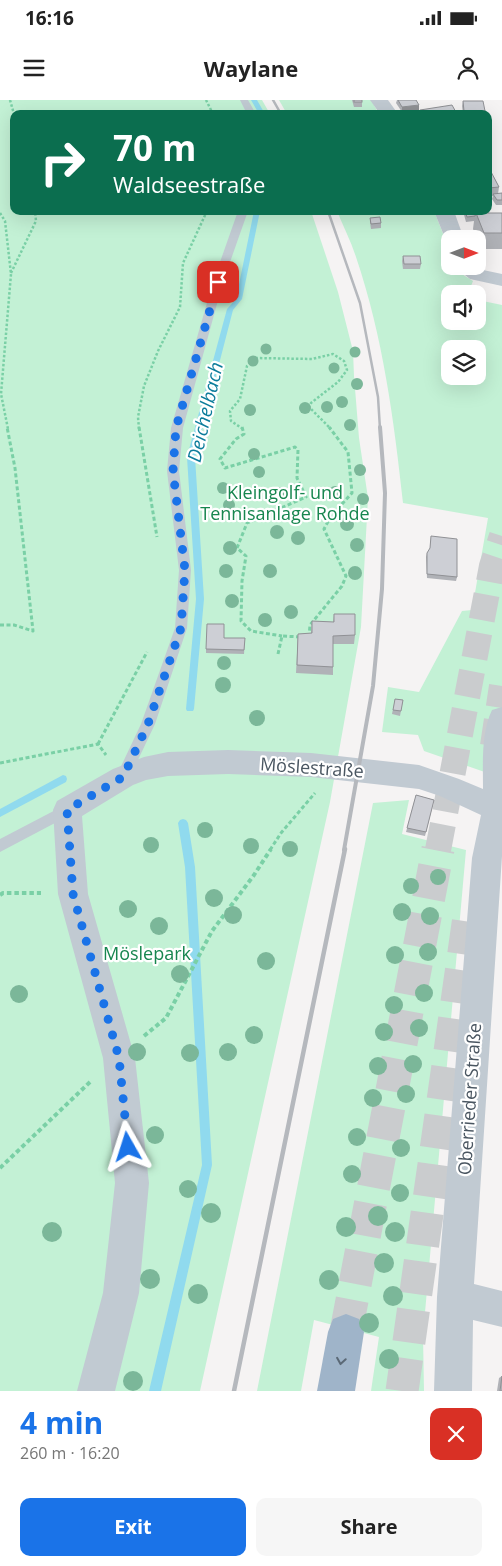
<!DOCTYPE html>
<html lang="en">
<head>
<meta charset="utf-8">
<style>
  :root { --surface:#fff; --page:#f6f6f6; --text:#222; --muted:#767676; --accent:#1a73e8 }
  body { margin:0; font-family:"Open Sans",sans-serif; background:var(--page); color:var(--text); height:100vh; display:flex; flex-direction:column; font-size:19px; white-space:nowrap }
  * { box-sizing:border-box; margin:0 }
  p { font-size:16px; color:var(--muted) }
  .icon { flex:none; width:28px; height:28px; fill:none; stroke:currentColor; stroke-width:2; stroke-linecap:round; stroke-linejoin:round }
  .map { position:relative; height:1291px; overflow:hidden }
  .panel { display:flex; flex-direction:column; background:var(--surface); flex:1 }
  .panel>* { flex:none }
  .banner { position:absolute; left:10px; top:10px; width:482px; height:105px; border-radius:10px; box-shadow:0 5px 20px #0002; background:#0b6e4f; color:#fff; overflow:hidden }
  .needle { width:32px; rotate:90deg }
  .controls { position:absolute; left:441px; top:130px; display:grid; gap:10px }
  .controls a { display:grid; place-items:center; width:45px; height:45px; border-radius:10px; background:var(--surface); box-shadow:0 5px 20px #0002; font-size:25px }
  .pin { position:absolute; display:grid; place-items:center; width:42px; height:42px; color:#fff; margin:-21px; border-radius:10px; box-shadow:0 2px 8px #0006 }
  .me { position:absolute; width:55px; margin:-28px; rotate:354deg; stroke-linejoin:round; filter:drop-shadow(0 0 4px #0008) }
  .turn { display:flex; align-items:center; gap:18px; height:105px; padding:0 20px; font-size:22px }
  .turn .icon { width:65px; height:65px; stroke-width:2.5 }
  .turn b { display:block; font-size:35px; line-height:42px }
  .round { display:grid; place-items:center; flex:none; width:52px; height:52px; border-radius:10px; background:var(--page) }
  .overview { display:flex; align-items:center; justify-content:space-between; height:85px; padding:0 20px }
  h1 { font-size:30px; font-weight:700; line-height:38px; color:var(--accent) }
  .primary-button { display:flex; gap:10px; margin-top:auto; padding:10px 20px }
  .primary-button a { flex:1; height:58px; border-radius:10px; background:var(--accent); color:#fff; font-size:20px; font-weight:700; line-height:58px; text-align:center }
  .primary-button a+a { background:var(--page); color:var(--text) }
  .status { display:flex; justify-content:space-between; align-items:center; height:35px; padding:0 25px; background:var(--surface); direction:ltr }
  .status svg { height:14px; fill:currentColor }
  header { display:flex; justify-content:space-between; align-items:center; height:65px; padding:0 20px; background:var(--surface); font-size:22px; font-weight:700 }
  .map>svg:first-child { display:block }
</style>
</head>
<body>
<div class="status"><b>16:16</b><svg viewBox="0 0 49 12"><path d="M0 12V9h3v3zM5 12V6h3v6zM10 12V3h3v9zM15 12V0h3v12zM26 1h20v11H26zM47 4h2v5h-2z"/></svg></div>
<header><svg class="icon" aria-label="menu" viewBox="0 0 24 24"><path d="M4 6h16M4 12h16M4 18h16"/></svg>Waylane<svg class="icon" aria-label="person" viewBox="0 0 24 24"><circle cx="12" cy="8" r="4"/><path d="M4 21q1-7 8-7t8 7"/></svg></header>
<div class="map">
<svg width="502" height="1291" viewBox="0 0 502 1291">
  <rect width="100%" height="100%" fill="#f5f3f3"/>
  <g fill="#c3f1d5" fill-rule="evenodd">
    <polygon points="0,0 262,0 270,14 14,14 14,111 311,111 338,192 353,251 354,276 359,338 368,398 361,527 330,702 200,1291 0,1291"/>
    <polygon points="279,0 371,0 379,14 287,14"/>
    <path d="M337,111H434L450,151V166H456L457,171L473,181L468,194H450V221H478V200L502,205V678L424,651L418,635L382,632L388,587L419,592L462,511L472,510L488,418L403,403C394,320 383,237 356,157C351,141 343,126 337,111ZM450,249H478V276H450Z"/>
    <polygon points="409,700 402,734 466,750 423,1235 424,1291 371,1291 379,1237 314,1220 301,1291 257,1291 373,703"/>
  </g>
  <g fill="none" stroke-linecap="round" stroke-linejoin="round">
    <g fill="#90daee" fill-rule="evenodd">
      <polygon points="251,0 257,0 265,14 259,14"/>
      <polygon points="254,111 260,111 242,199 233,210 195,357 204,499 194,609 193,611 187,611 186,609 196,499 187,357 227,209 236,199"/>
      <polygon points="63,675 66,676 67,679 66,682 0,717 0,709"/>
      <polygon points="183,719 186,720 188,723 195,767 212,1065 161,1291 149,1291 202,1065 185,767 178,723 180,720"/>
    </g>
    <g stroke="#caccce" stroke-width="26" stroke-dasharray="26 13" stroke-linecap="butt">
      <polyline points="493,646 502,586"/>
      <polyline points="438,750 492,466 502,436"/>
    </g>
    <g stroke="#caccce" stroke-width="33" stroke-dasharray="33 16" stroke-linecap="butt">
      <polyline points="346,1232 438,749"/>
      <polyline points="402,1291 470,810"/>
    </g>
    <g stroke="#7ad0a6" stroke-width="2.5" stroke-dasharray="2.5 2" stroke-linecap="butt">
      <polyline points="10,0 14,14"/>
      <polyline points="206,0 213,14"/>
      <polyline points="0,113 5,121 11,174 1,294 8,329"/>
      <polyline points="11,173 36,121 35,111"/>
      <polyline points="139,329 138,317 144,286 158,251 180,207 183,163 207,111"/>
      <polyline points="243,329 231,321 230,311 240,299 247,266 255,258 312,259 333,254 344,261 347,270 338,282 311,303 309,307 331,329"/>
    </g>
    <g stroke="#7ad0a6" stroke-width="3" stroke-dasharray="4 2.5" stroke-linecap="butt">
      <polyline points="139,327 157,437"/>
      <polyline points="242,327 244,334 236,339 220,359 225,368 295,347 298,350 297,378 306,397 247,423 237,448 246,456 242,481 241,521 251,531 282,536"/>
      <polyline points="0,525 14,525 33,531 15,368 7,327"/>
      <polyline points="309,537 310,525 342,486 346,476 324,429 331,416 352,393 348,352 329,327"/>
      <polyline points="278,554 282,536 301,537"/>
      <polyline points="98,644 147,552"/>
      <polyline points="0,663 98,644 106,655"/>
      <polyline points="270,750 281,733 315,693"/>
    </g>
    <g stroke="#7ad0a6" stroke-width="4" stroke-dasharray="4.5 3" stroke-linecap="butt">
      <polyline points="0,795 3,793 41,793"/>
      <polyline points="144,936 166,918 212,831 254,775 271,749"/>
      <polyline points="0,1068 90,982"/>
    </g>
    <g fill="#c1cad2" fill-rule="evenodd">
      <polygon points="240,0 248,0 256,14 247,14"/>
      <polygon points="238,111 248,111 223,182 183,328 179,371 191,470 187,528 155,624 128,681 123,683 118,681 116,677 141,624 175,528 179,470 167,371 171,328 213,182"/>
      <polygon points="67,704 72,706 74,710 72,714 0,752 0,739"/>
    </g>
    <g fill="#c1cad2" fill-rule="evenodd">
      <polygon points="370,0 388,0 398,14 380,14"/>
      <polygon points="434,111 454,111 464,139 450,139 450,144 447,143"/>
      <polygon points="454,166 478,166 483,170 502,174 502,186 470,179"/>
      <path d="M502,607V756L474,1184L502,1191V1227L473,1220L472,1291H434L437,1197L472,758L481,715L440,696L419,689L311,677L228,674L168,676L146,680L133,685L82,716L88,794L135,958L149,1083L139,1193L115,1291H77L103,1193L115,1083L103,958L58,794L53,710L57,701L113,669L144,657L168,652L228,650L311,653L419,665L459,679L483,689C483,664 481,633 492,610Z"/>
    </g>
    <polygon fill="#9fb4c9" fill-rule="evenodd" points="346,1214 359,1219 364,1232 355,1291 317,1291 328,1232 333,1219"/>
    <g stroke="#b5b8bd" stroke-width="2.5">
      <polyline points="273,0 281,14"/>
      <polyline points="328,111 360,203 378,297 380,329"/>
    </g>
    <polyline stroke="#b5b8bd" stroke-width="4" points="344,750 373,586 382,489 385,393 380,327"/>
    <polyline stroke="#b5b8bd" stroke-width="4.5" points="234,1291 345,749"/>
  </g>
  <g fill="#7bb799">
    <circle cx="266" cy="249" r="5.5"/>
    <circle cx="355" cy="252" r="5.5"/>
    <circle cx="253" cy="261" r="5.5"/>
    <circle cx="334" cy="268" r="5.5"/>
    <circle cx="357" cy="284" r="6"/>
    <circle cx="342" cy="302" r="6"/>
    <circle cx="327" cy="307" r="6"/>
    <circle cx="305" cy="308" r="6"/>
    <circle cx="250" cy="310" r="6"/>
    <circle cx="350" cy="325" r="6"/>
    <circle cx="254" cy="354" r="6"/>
    <circle cx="360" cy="370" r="6"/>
    <circle cx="259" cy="372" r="6"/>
    <circle cx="223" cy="388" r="6"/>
    <circle cx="335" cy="392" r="6"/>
    <circle cx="279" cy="393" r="6"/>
    <circle cx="363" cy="399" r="6"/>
    <circle cx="229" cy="405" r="6"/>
    <circle cx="347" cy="424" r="7"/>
    <circle cx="277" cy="432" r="7"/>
    <circle cx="298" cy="438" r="7"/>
    <circle cx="357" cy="445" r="7"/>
    <circle cx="230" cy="448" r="7"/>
    <circle cx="226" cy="471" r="7"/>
    <circle cx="270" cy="471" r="7"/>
    <circle cx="355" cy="473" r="7"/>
    <circle cx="232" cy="501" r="7"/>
    <circle cx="291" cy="512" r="7"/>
    <circle cx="265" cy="520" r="7"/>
    <circle cx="224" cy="563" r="7"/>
    <circle cx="223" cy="585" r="8"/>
    <circle cx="257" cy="618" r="8"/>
    <circle cx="205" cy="730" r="8"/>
    <circle cx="151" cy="745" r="8"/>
    <circle cx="251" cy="746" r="8"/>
    <circle cx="290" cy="749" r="8"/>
    <circle cx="438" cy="777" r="8"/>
    <circle cx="411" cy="786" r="8"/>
    <circle cx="214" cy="798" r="9"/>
    <circle cx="128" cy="809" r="9"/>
    <circle cx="402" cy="812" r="9"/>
    <circle cx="233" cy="815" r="9"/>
    <circle cx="430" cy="816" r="9"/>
    <circle cx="159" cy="826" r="9"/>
    <circle cx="428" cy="852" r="9"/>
    <circle cx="395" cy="855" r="9"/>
    <circle cx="266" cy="861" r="9"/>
    <circle cx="180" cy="874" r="9"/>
    <circle cx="424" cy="893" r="9"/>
    <circle cx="19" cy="894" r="9"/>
    <circle cx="394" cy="905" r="9"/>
    <circle cx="419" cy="928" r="9"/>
    <circle cx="384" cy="932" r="9"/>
    <circle cx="254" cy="935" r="9"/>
    <circle cx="137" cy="952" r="9"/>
    <circle cx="228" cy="952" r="9"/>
    <circle cx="190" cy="953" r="9"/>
    <circle cx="413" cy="964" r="9"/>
    <circle cx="378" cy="966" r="9"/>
    <circle cx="406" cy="994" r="9"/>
    <circle cx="373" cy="998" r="9"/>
    <circle cx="155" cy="1035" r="9"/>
    <circle cx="357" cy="1037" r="9"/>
    <circle cx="401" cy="1048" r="9"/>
    <circle cx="352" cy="1074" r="9"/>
    <circle cx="188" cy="1089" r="9"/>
    <circle cx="400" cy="1093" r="9"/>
    <circle cx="211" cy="1113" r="10"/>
    <circle cx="378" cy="1116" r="10"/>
    <circle cx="346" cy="1127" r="10"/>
    <circle cx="52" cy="1132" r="10"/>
    <circle cx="395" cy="1132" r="10"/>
    <circle cx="384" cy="1163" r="10"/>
    <circle cx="150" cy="1179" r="10"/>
    <circle cx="329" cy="1180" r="10"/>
    <circle cx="198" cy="1194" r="10"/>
    <circle cx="393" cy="1196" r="10"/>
    <circle cx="369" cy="1223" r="10"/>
    <circle cx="389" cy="1259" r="10"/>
    <circle cx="133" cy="1281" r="10"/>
  </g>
  <g fill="#b0b2b7">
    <polygon points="352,0 362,0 362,7 354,7"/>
    <polygon points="397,0 416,0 419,10 402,12 396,3"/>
    <polygon points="463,1 485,11 484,14 463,14 462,6"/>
    <polygon points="489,68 499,87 498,94 502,93 502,105 496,105 492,99 493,96 489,97"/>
    <polygon points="463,111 488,111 488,113 502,113 502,149 481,149 473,129 474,121 466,122"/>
    <polygon points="370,118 381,123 381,128 371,129 370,122"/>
    <polygon points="403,156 421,164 420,169 403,169 402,161"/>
    <polygon points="450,266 450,276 453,276 452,279 443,276 444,272"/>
    <polygon points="431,436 457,477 456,481 427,478 426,457 427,453 430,449"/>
    <polygon points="334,514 355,535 354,544 333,544 333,575 296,573 298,534 311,533 312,521 333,522"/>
    <polygon points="224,538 245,538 244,554 206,553 206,549"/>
    <polygon points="395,599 403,600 400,616 392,614"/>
    <polygon points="416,695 434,700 425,736 406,732"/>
    <polygon points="502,1276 502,1291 497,1291 499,1278"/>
  </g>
  <polygon fill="#909195" points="419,5 419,10 402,12 402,7"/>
  <g fill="#cdcfd5" stroke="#909195">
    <rect x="354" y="0" width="8" height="2"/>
    <polygon points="398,0 416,0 419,5 402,7"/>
    <polygon points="463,1 483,1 485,11 464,11"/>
    <polygon points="452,5 457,14 423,14 420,10"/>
    <polygon points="489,68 499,87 489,88"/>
    <polygon points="502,93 502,100 497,100 493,94"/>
    <polygon points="465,111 488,111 488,113 476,113 475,116 467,117"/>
    <polygon points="476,113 502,113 502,133 484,133"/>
    <polygon points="380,117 381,123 371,124 370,118"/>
    <polygon points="403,156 420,156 421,164 404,164"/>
    <polygon points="446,265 450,266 450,273 444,272"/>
    <polygon points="431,436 457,439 457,477 427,474 427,453 430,448"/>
    <polygon points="334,514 355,514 355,535 333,536 333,567 297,565 298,534 312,533 312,521 334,522"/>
    <polygon points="207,524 224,524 224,538 245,538 244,550 206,549"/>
    <polygon points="395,599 403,600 401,611 393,610"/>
    <polygon points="416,695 434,700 426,732 407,728"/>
    <polygon points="502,1276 502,1291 500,1291"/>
  </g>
  <defs><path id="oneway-chevron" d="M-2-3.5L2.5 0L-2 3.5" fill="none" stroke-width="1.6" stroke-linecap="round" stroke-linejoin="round" transform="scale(1.25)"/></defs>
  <use stroke="#5b6976" href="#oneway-chevron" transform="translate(341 1261) rotate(99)"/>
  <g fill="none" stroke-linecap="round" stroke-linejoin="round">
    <polyline stroke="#1a73e8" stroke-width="9" stroke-dasharray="0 16.2" points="128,1047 119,958 73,794 67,710 123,677 148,624 181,528 185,470 173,371 176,328 218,182"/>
  </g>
  <g text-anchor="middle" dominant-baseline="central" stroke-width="4.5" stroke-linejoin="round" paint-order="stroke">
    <g font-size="18" fill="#17864f" stroke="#fff">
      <text x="285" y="392">Kleingolf- und<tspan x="285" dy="21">Tennisanlage Rohde</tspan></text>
      <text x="147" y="853">Möslepark</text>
    </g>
    <g font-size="18" fill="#4a5661" stroke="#fff">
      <text transform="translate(312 667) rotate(4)">Möslestraße</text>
      <text transform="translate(469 999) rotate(-86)">Oberrieder Straße</text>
    </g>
    <g font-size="19" font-style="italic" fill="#0c7c9b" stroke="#fff">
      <text transform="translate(205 312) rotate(-77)">Deichelbach</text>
    </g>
  </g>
</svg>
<div class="controls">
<a><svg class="needle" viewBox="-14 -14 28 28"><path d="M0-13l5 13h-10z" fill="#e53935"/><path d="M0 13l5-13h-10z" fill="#767676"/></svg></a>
<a><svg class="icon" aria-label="sound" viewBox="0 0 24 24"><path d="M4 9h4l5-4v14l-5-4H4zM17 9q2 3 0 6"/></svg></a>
<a><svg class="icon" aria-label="layers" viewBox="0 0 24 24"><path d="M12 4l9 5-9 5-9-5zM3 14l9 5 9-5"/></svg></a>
</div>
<div class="pin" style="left:218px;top:182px;background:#d93025"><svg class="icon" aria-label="arrive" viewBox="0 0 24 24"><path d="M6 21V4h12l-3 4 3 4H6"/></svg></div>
<svg class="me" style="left:128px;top:1047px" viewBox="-20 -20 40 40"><path d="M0-17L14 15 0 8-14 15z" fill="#1a73e8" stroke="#fff" stroke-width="4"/></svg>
<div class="banner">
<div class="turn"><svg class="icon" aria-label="right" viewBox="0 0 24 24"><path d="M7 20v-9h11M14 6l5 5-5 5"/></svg><div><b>70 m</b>Waldseestraße</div></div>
</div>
</div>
<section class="panel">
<div class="overview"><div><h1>4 min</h1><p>260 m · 16:20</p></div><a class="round" style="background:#d93025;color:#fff"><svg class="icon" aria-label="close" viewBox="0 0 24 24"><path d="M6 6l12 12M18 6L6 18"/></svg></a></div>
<div class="primary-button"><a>Exit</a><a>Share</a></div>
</section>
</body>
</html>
